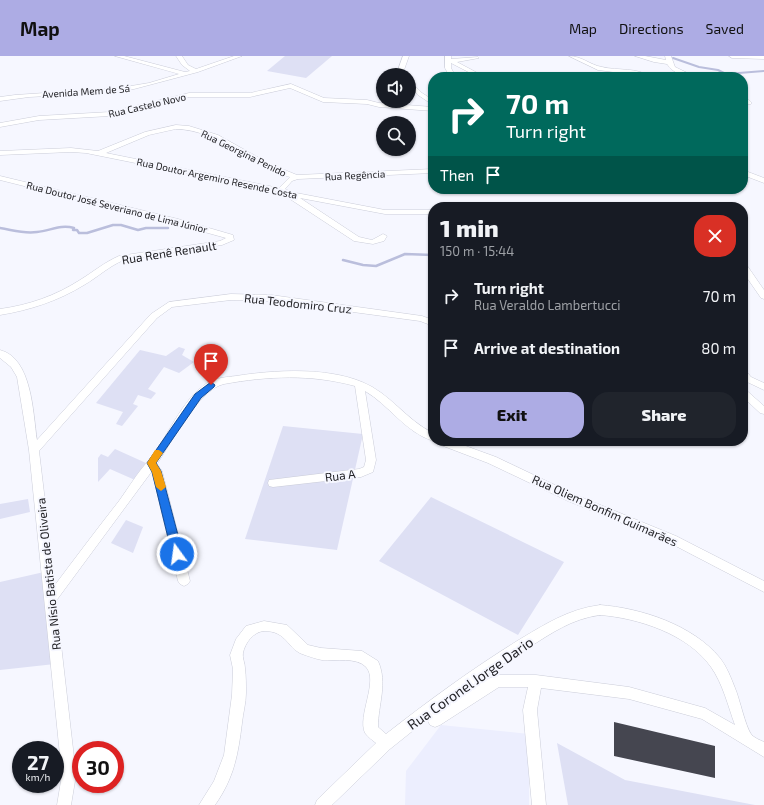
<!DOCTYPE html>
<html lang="en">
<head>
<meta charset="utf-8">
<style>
  :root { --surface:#171b24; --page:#20242c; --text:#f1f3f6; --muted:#9ea1a6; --accent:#adace4 }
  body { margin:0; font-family:"Exo 2",sans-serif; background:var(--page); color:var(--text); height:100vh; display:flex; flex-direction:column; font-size:15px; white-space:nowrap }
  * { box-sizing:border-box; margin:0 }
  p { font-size:13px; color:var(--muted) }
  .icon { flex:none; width:22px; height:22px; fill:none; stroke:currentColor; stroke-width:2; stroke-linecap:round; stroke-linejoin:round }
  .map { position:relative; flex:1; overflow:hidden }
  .details { position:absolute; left:428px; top:146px; width:320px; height:244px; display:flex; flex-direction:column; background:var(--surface); border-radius:16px; box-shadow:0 1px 3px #0004 }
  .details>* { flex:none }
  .banner { position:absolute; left:428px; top:16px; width:320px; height:122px; border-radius:16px; box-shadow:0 1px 3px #0004; background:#00695c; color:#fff; overflow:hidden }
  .buttons { position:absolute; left:376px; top:12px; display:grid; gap:8px }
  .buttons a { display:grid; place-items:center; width:40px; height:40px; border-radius:50%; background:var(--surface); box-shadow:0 1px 3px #0004; font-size:20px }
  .speed { position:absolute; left:12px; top:685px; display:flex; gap:8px; font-size:20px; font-weight:700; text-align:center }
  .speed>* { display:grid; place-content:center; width:52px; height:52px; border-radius:50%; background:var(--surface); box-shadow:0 1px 3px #0004; line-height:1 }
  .speed small { font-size:10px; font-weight:400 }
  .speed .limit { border:6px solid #d22; background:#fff; color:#111 }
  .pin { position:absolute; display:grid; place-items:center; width:34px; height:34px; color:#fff; margin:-41px -17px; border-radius:50% 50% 50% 0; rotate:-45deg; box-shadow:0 0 4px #0007 }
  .pin .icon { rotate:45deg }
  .me { position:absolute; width:44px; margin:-22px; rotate:346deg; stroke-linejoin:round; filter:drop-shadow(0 0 3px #0008) }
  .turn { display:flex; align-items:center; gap:14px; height:84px; padding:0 12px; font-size:18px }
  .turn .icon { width:52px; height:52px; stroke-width:2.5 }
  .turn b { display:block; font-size:28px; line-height:34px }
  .then { display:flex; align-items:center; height:38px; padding:0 12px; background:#0003; gap:8px; font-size:15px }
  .round { display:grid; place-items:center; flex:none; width:42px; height:42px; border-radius:16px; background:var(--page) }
  .headline { display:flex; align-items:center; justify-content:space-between; height:68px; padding:0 12px }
  h1 { font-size:24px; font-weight:800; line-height:30px }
  .button { display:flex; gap:8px; margin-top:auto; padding:8px 12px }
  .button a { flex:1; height:46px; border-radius:16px; background:var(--accent); color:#111; font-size:16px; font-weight:800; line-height:46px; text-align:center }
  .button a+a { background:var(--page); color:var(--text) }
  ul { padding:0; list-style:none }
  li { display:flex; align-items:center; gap:12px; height:52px; padding:0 12px }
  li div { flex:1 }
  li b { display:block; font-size:15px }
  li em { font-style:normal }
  header { display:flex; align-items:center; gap:24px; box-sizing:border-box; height:56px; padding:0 20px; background:var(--accent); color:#111 }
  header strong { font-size:19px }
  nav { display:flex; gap:22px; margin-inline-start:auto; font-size:14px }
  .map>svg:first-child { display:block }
</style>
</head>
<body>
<header>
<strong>Map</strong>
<nav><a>Map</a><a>Directions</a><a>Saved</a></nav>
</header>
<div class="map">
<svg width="764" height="749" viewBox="0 0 764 749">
  <rect width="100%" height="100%" fill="#f6f7ff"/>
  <polygon fill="#eceefe" points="441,669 529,678 529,749 405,749 406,715"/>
  <g fill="#dee0f4">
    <polygon points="285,0 332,0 306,22 267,15"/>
    <polygon points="179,291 185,293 182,299 194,306 179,317 164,311 148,333 156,337 151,343 138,339 133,348 138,350 122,370 116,368 123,356 96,347 140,294 166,300"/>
    <polygon points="283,370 363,378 337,494 245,483"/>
    <polygon points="115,393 146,407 135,424 110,413 98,426 98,402 101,398 108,401"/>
    <polygon points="431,441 564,506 518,579 379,505"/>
    <polygon points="28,443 30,456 0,463 0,448"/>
    <polygon points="126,464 143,471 133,497 111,487"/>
    <polygon points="44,516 55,608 0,614 0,526"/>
    <polygon points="557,687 625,724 755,749 568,749"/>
  </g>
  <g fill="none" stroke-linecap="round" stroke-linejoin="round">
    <polyline stroke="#babedc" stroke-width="2" points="673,2 699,11 718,14 726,18 764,15"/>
    <g stroke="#babedc" stroke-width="2.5">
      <path d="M0,172C13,174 23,178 37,176C50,175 60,168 74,172L73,174H77L79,177H87L113,169H121L138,174L146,172H168"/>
      <polyline points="343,204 363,209 376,210 405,198 433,199"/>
    </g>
  </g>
  <polygon fill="#454650" points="614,666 715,690 715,722 614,700"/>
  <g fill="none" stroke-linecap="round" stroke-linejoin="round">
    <g stroke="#cbcdd9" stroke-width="1">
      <g id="minor">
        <polygon points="115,0 124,0 185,16 190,15 182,9 176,0 182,0 188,9 196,13 234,0 242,0 198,16 134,33 104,37 29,41 0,45 0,41 15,39 119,32 149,27 179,18"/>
        <polygon points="403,0 409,0 404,14 406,19 400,19 398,14"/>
        <polygon points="445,0 451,0 451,3 478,1 479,2 457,6 485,21 478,21 451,7 451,12 456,21 450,21 445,12"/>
        <path d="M569,0C582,0 590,9 602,11C618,15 637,11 651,21L598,14Z"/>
        <path d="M635,0H645L666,4L665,0H671L675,11L696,21C684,21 674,18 667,8L654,6Z"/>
        <polygon points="729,0 764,0 764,3 732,2"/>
        <polygon points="409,24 422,37 433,44 433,49 418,39 409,29"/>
        <polygon points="291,28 324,42 367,44 379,47 433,51 433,55 379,51 367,48 323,46 290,32 250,41 189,41 110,60 39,64 0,71 0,67 39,60 110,56 189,37 250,37"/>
        <polygon points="743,38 751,46 751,48 747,48 743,44"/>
        <path d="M176,69L189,70L218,79L270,108L297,119L433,113V117L298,123L292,125L285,133L291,136L385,154H433V158H385L300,142L359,181L372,184L383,178L387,180L384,185L373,188L354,185L290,143V140L279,136L86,97L71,96L0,99V95L71,92L98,95L145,76ZM176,73C221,74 249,110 290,121L279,132L106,97L149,79Z"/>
        <polygon points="743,114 764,122 764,127 743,119"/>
        <path d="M0,120L178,163L233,179L234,184L222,189L124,204C109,210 98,221 84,229C58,245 30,254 0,259V253C29,249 55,240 80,224C93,216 105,206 119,200L220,185L226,182L172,167L0,124Z"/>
        <polygon points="743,208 746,208 764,234 764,243 761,242 743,216"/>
        <path d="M231,238L271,239L422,260L433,264V270L420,265L271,245L231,244L172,251L157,262L39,395L55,529C76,501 97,473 119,445C129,431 138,416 149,404C169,380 180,345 207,327C215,322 227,321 236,320C274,314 326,311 362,326C390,337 406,364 433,377V385C405,376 389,349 365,335L376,404L373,416L361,421L273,431L269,430L268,427L269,424L359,413L364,411L366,404L355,330C311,318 268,320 224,328C199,333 171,387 157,408L162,415L190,525L188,528L184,530L180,528L178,525L152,415L56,545L76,719L71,749H57L62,719L29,394L17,321L11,311L0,302V294C32,302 33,357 37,384L151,258L169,246Z"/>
        <polygon points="743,314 746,315 751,321 764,327 764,334 745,325 743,323"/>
        <polygon points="743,333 746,334 764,350 764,358 760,357 743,341"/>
        <polygon points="437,385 452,385 496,401 576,439 676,480 764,525 764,536 668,486 568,445 488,407 438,388"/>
        <path d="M600,549C641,552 693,569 720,602C727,611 731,622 735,632C740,644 745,669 751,678C754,682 760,684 764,686V701L702,663L629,643L541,632L537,654L546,749H532L523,654L528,631H499L440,669L435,671L430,669L428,665L430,661L390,693L332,749H315L317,744L376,687C372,684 368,681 365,677C357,660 379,625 366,611C357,601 335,605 322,604C316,603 308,600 302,598C287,592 287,575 264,575C253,576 245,587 243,597C242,602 245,607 245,612C246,620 246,629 246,637C246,647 243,657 242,667C238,699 234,722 215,749H199L214,725L224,699L232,639L233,613L230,599L236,583L246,570L264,565L287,569L308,589L321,592L362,595L378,605C388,627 378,649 378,671L386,678C428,645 472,613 517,585C544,569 568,553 600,549ZM600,559C638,562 688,578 711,611C723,628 728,650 735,669L705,652L629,631L536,619H497C474,628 453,645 433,659C464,635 495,612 528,592C552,577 571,563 600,559Z"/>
      </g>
    </g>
    <use href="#minor" fill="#fff" fill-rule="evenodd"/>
  </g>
  <polygon fill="#1a73e8" stroke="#114b97" points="211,326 215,329 214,331 201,342 156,407 161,415 183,498 181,500 177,502 174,500 172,498 152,416 147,407 195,338"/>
  <polygon fill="#f59e0b" points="155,394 159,394 163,397 156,407 161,415 166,431 161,435 156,431 152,416 147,407"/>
  <g text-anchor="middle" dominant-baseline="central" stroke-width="4" stroke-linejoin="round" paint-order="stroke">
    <g font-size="10" fill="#232327" stroke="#f6f7ff">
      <text transform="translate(86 35) rotate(-4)">Avenida Mem de Sá</text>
      <text transform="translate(147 49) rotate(-13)">Rua Castelo Novo</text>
      <text transform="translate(244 97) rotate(26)">Rua Georgina Penido</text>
      <text transform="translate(355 119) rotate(-3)">Rua Regência</text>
      <text transform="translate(217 122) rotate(12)">Rua Doutor Argemiro Resende Costa</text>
      <text transform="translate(117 151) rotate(14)">Rua Doutor José Severiano de Lima Júnior</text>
    </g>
    <g font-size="12" fill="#232327" stroke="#f6f7ff">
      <text transform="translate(169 196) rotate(-9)">Rua Renê Renault</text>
      <text transform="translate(298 247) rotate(6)">Rua Teodomiro Cruz</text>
      <text transform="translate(340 419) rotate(-7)">Rua A</text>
      <text transform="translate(605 454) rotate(24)">Rua Oliem Bonfim Guimarães</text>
      <text transform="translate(48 518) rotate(-96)">Rua Nísio Batista de Oliveira</text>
    </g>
    <g font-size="14" fill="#232327" stroke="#f6f7ff">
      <text transform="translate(470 627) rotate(-35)">Rua Coronel Jorge Dario</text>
    </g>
  </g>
</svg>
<div class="buttons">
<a><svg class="icon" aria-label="sound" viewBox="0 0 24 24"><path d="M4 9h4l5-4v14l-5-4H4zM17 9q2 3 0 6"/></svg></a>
<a><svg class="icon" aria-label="search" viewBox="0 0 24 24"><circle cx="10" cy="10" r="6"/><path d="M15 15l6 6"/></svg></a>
</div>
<div class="speed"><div>27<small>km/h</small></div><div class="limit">30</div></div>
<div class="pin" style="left:211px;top:329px;background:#d93025"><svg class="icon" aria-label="arrive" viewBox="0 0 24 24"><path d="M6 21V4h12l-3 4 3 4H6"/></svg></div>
<svg class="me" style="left:177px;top:498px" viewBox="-20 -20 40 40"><circle r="17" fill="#1a73e8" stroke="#fff" stroke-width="3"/><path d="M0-11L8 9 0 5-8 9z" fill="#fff"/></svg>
<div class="banner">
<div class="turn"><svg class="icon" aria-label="right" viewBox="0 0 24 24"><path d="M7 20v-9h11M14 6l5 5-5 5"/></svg><div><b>70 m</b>Turn right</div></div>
<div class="then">Then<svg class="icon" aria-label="arrive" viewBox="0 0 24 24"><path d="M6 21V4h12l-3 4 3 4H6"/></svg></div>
</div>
<section class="details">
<div class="headline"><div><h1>1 min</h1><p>150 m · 15:44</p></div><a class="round" style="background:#d93025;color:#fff"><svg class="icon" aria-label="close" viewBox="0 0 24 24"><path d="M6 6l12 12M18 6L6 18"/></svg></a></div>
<ul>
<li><svg class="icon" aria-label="right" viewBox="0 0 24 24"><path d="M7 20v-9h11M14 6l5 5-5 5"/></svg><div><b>Turn right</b><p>Rua Veraldo Lambertucci</p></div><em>70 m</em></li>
<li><svg class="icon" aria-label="arrive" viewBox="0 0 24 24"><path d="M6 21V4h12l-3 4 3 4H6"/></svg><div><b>Arrive at destination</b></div><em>80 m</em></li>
</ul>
<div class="button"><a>Exit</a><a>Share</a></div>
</section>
</div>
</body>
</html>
